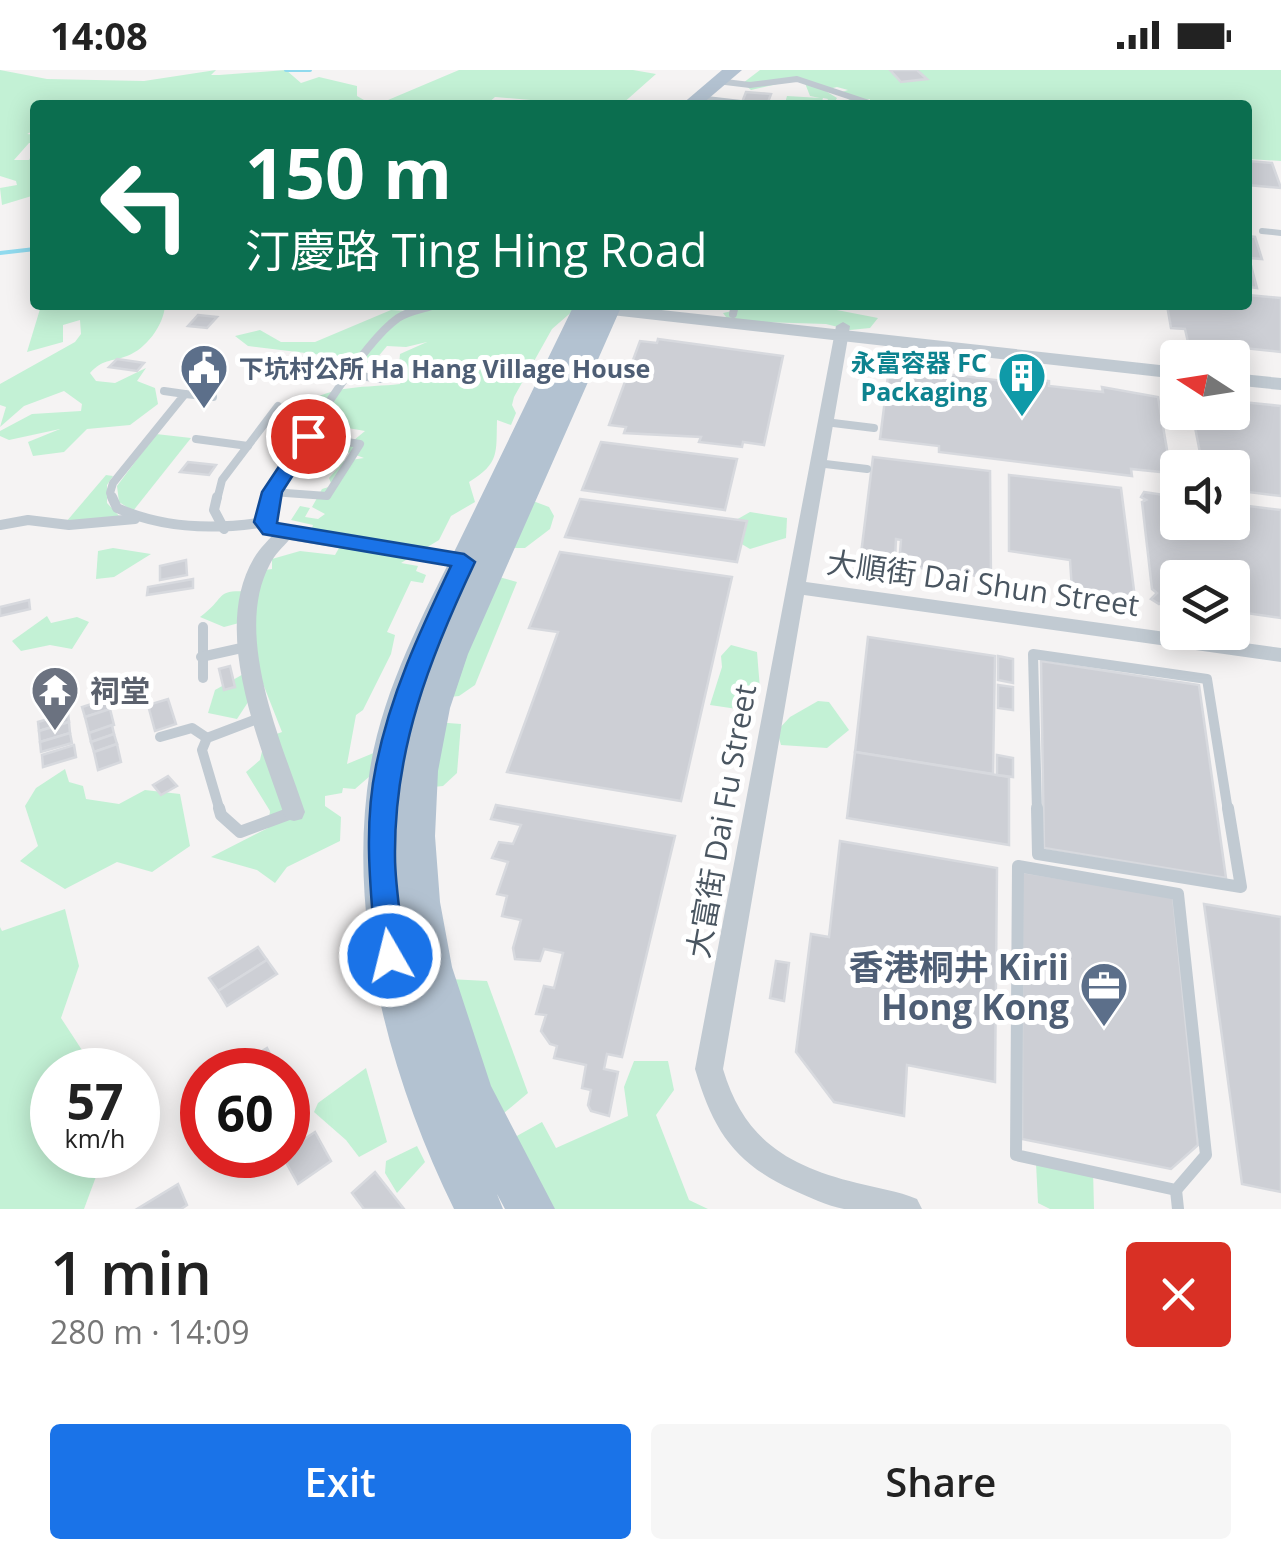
<!DOCTYPE html>
<html lang="en">
<head>
<meta charset="utf-8">
<style>
  :root { --surface:#fff; --page:#f6f6f6; --text:#222; --muted:#767676; --accent:#1a73e8 }
  body { margin:0; font-family:"Open Sans","Noto Sans TC",sans-serif; background:var(--page); color:var(--text); height:100vh; display:flex; flex-direction:column; font-size:38px; white-space:nowrap }
  * { box-sizing:border-box; margin:0 }
  p { font-size:32px; color:var(--muted) }
  .icon { flex:none; width:55px; height:55px; fill:none; stroke:currentColor; stroke-width:2; stroke-linecap:round; stroke-linejoin:round }
  .map { position:relative; height:1139px; overflow:hidden }
  .details { display:flex; flex-direction:column; background:var(--surface); flex:1 }
  .details>* { flex:none }
  .banner { position:absolute; left:30px; top:30px; width:1222px; height:210px; border-radius:10px; box-shadow:0 5px 25px #0003; background:#0b6e4f; color:#fff; overflow:hidden }
  .needle { width:65px; rotate:282deg }
  .controls { position:absolute; left:1160px; top:270px; display:grid; gap:20px }
  .controls a { display:grid; place-items:center; width:90px; height:90px; border-radius:10px; background:var(--surface); box-shadow:0 5px 25px #0003; font-size:50px }
  .speed { position:absolute; left:30px; top:978px; display:flex; gap:20px; font-size:50px; font-weight:700; text-align:center }
  .speed>* { display:grid; place-content:center; width:130px; height:130px; border-radius:50%; background:var(--surface); box-shadow:0 5px 25px #0003; line-height:1 }
  .speed small { font-size:25px; font-weight:400 }
  .speed .limit { border:15px solid #d22; background:#fff; color:#111 }
  .pin { position:absolute; display:grid; place-items:center; width:85px; height:85px; color:#fff; margin:-42px; border:5px solid #fff; border-radius:50%; box-shadow:0 2px 10px #0007 }
  .me { position:absolute; width:110px; margin:-55px; rotate:352deg; stroke-linejoin:round; filter:drop-shadow(0 0 8px #0008) }
  .turn { display:flex; align-items:center; gap:35px; height:210px; padding:0 50px; font-size:45px }
  .turn .icon { width:130px; height:130px; stroke-width:2.5 }
  .turn b { display:block; font-size:70px; line-height:85px }
  .round { display:grid; place-items:center; flex:none; width:105px; height:105px; border-radius:10px; background:var(--page) }
  .headline { display:flex; align-items:center; justify-content:space-between; height:170px; padding:0 50px }
  h1 { font-size:60px; font-weight:600; line-height:75px }
  .cta { display:flex; gap:20px; margin-top:auto; padding:20px 50px }
  .cta a { flex:1; height:115px; border-radius:10px; background:var(--accent); color:#fff; font-size:40px; font-weight:600; line-height:115px; text-align:center }
  .cta a+a { background:var(--page); color:var(--text) }
  .status { display:flex; justify-content:space-between; align-items:center; height:70px; padding:0 50px; background:var(--surface); direction:ltr }
  .status svg { height:28px; fill:currentColor }
  .map>svg:first-child { display:block }
</style>
</head>
<body>
<div class="status"><b>14:08</b><svg viewBox="0 0 49 12"><path d="M0 12V9h3v3zM5 12V6h3v6zM10 12V3h3v9zM15 12V0h3v12zM26 1h20v11H26zM47 4h2v5h-2z"/></svg></div>
<div class="map">
<svg width="1281" height="1139" viewBox="0 0 1281 1139">
  <rect width="100%" height="100%" fill="#f5f3f3"/>
  <g fill="#c3f1d5">
    <polygon points="0,0 47,9 144,11 216,0 211,5 219,5 286,0 301,13 319,7 357,16 357,26 364,30 388,30 459,0 633,0 656,4 621,35 554,35 553,32 495,27 486,35 35,35 35,60 27,64 35,65 35,73 29,73 14,90 29,90 35,80 35,125 2,135 0,118 17,115 16,111 0,106"/>
    <polygon points="760,0 1281,0 1281,91 1248,89 1248,35 869,35 870,29 852,33 842,22 848,20 837,17 824,20 837,28 833,35 825,35 828,29 823,28 821,35 785,33 787,26 820,28 810,26 803,8 751,20 743,13"/>
    <path d="M37,235H165C164,255 146,279 127,286C110,292 103,289 90,303L96,311L115,313L146,298L137,311L155,318L158,334L130,355L87,359L64,382L33,386L28,372L60,359L9,370L0,366V361L32,344L81,341L82,334L64,321L24,336L0,357L6,337L0,335V314L75,272L81,264L80,250L63,255V272L27,282L40,239Z"/>
    <path d="M439,235H566L575,239L552,259L514,327L512,335L516,343L511,355L497,350C496,383 500,393 469,412L475,432L451,446L439,470L401,493L418,496L416,501L426,505L423,513L411,511L387,562L395,565L391,584L363,640L356,645L347,694L376,682L370,706L355,719L343,718L342,723L325,726V736L341,747L340,771L287,797L275,813L257,800L211,787L268,758L270,741L246,702L260,690L265,668L282,662L239,553L224,557L200,547C230,525 211,519 257,522L265,500L272,499V489L300,481L335,485L339,478L310,464L313,455L291,450L300,436L310,438L305,447L318,449L325,444L312,437L322,419L332,416L329,408L344,391L364,388L342,380L365,361C357,360 346,357 338,358C321,359 313,368 295,361L302,349L303,335C333,314 366,318 400,314L405,305L399,295L400,284L427,272L406,277L387,276L367,300L346,301L355,289L248,276L235,266L260,260L281,272H315L391,240L424,242Z"/>
    <polygon points="741,235 811,235 878,248 870,258 850,260 826,254 729,251 723,243 737,240"/>
    <polygon points="156,364 191,368 133,441 119,432 117,416"/>
    <polygon points="106,405 113,406 107,415 107,433 121,448 66,452"/>
    <polygon points="533,431 549,437 554,446 550,459 525,478 506,478"/>
    <polygon points="750,442 787,448 786,468 750,479 725,464 729,454"/>
    <polygon points="113,478 151,484 114,507 96,509 98,481"/>
    <polygon points="499,507 517,512 475,615 459,626 429,629"/>
    <polygon points="47,546 51,553 77,547 89,552 72,579 50,575 21,581 12,571"/>
    <polygon points="731,575 757,582 760,619 744,640 710,635 722,597 721,586"/>
    <polygon points="247,602 252,626 237,649 208,643 215,620"/>
    <polygon points="818,631 829,632 849,660 827,678 781,675 777,661 790,647"/>
    <polygon points="435,652 461,654 457,703 443,716 433,717"/>
    <polygon points="65,699 69,712 83,716 86,729 119,734 145,720 180,724 190,776 152,802 117,792 65,819 20,791 38,776 25,736 36,718"/>
    <polygon points="65,839 79,896 61,948 95,1000 52,1000 52,1085 104,1085 84,1139 0,1139 0,857 2,861"/>
    <polygon points="449,909 487,911 528,1023 504,1043 461,1048"/>
    <polygon points="634,991 668,991 674,1020 656,1045 689,1130 708,1139 510,1139 515,1067 542,1052 556,1078 628,1046 624,1017"/>
    <polygon points="366,998 387,1072 359,1087 346,1070 314,1042 318,1033"/>
    <polygon points="417,1076 425,1092 397,1123 385,1103 386,1091"/>
    <polygon points="1036,1093 1093,1099 1094,1139 1050,1139 1038,1133"/>
  </g>
  <g fill="none" stroke-linecap="round" stroke-linejoin="round">
    <g stroke="#90daee" stroke-width="4">
      <polyline points="286,0 310,0"/>
      <polyline points="0,183 35,179"/>
    </g>
  </g>
  <g fill="#cdcfd5" stroke="#d7d9de" stroke-width="2.5">
    <polygon points="890,0 917,0 927,9 901,12"/>
    <polygon points="746,22 771,24 767,35 741,35"/>
    <polygon points="1248,91 1272,93 1281,118 1248,115"/>
    <polygon points="1248,166 1255,167 1262,189 1249,188 1257,218 1248,217"/>
    <polygon points="1248,225 1281,228 1281,282 1188,272 1185,259 1171,258 1167,235 1248,235"/>
    <polygon points="198,245 217,247 207,258 188,256"/>
    <polygon points="658,269 783,286 764,375 743,372 742,377 699,372 701,367 624,363 626,357 609,355 640,271 657,273"/>
    <polygon points="117,289 144,293 137,301 109,297"/>
    <polygon points="919,297 946,299 946,304 1021,313 1021,308 1049,311 1049,316 1103,322 1102,317 1158,327 1171,403 1131,399 1132,406 939,382 939,376 880,369 889,298 918,300"/>
    <polygon points="1232,331 1281,336 1281,426 1232,420 1232,398 1203,398 1192,342 1232,342"/>
    <polygon points="601,372 737,389 725,440 582,420"/>
    <polygon points="873,387 990,401 991,508 899,495 901,470 896,469 895,489 861,484"/>
    <polygon points="188,392 216,395 209,405 180,402"/>
    <polygon points="1009,405 1121,418 1135,528 1072,520 1070,490 1009,481"/>
    <polygon points="1144,422 1178,427 1178,452 1232,452 1232,434 1281,440 1281,548 1232,541 1232,508 1178,508 1178,534 1168,529 1159,534 1151,529 1157,523 1152,519 1142,432 1146,430 1141,427"/>
    <polygon points="580,429 747,451 737,492 565,467"/>
    <polygon points="560,482 732,507 681,731 507,702 558,562 529,558"/>
    <polygon points="186,490 187,505 160,510 160,496"/>
    <polygon points="193,509 193,518 147,525 148,517"/>
    <polygon points="29,530 30,539 0,546 0,537"/>
    <polygon points="868,567 995,586 993,704 855,682"/>
    <polygon points="998,586 1013,589 1013,613 998,610"/>
    <polygon points="1041,591 1199,615 1226,808 1044,778"/>
    <polygon points="230,596 235,617 224,620 219,599"/>
    <polygon points="998,615 1013,617 1013,640 998,638"/>
    <polygon points="107,629 110,639 85,647 82,637"/>
    <polygon points="168,629 176,654 155,661 148,635"/>
    <polygon points="110,639 114,655 89,663 85,647"/>
    <polygon points="68,643 69,652 39,661 38,652"/>
    <polygon points="69,652 70,663 40,672 39,661"/>
    <polygon points="112,655 114,664 91,672 89,663"/>
    <polygon points="70,663 72,673 41,682 40,672"/>
    <polygon points="114,664 117,674 94,682 91,672"/>
    <polygon points="117,674 121,692 98,700 94,682"/>
    <polygon points="74,675 76,687 43,697 42,685"/>
    <polygon points="855,682 1009,707 1009,775 847,748"/>
    <polygon points="997,685 1013,688 1013,707 997,705"/>
    <polygon points="168,706 177,716 161,725 153,715"/>
    <polygon points="496,735 675,766 622,987 607,984 604,999 618,1002 609,1046 591,1041 588,1035 591,1020 582,1018 586,995 554,988 557,976 550,974 541,961 546,945 536,944 544,916 554,918 563,883 544,879 540,891 515,889 513,878 521,850 502,846 507,826 497,824 508,792 492,788 499,772 513,774 521,755 491,749"/>
    <polygon points="840,771 997,798 995,1012 907,995 904,1046 834,1032 796,982 811,864 829,867"/>
    <polygon points="1022,802 1173,826 1198,1075 1171,1099 1022,1069"/>
    <polygon points="1204,834 1281,847 1281,1122 1242,1114"/>
    <polygon points="258,877 267,890 218,921 209,908"/>
    <polygon points="267,890 277,904 227,936 218,921"/>
    <polygon points="776,891 789,893 784,931 770,928"/>
    <polygon points="267,978 276,995 267,1000 231,1000"/>
    <polygon points="294,1027 303,1043 288,1053 288,1031"/>
    <polygon points="315,1062 331,1091 298,1114 282,1085 288,1085 288,1080"/>
    <polygon points="375,1102 404,1139 364,1139 352,1123"/>
    <polygon points="178,1114 187,1135 181,1139 137,1139"/>
  </g>
  <g fill="none" stroke-linecap="round" stroke-linejoin="round">
    <g stroke="#c1cad2" stroke-width="6">
      <polyline points="717,11 750,15 797,9 875,35"/>
      <polyline points="698,28 741,33"/>
      <polyline points="1262,161 1281,163"/>
    </g>
    <g stroke="#c1cad2" stroke-width="8">
      <polyline points="733,244 735,235"/>
      <polyline points="352,305 381,309"/>
      <polyline points="185,324 213,327"/>
      <polyline points="825,352 874,358"/>
      <polyline points="196,369 248,376"/>
      <polyline points="817,393 867,399"/>
      <polyline points="272,422 327,426 360,374 308,366"/>
      <polyline points="113,430 110,423 113,413 185,324 164,321"/>
      <polyline points="217,430 222,410 278,336"/>
      <path d="M271,430C291,388 362,273 398,248C408,241 423,239 435,235"/>
    </g>
    <g stroke="#c1cad2" stroke-width="10">
      <path d="M112,427L117,438C164,459 215,460 265,452"/>
      <polyline points="217,427 214,440 224,459"/>
      <polyline points="272,427 265,452 270,459 285,463"/>
      <polyline points="0,455 28,450 69,455 135,449"/>
      <polyline points="203,557 203,608"/>
      <polyline points="201,587 246,577"/>
      <polyline points="160,667 192,658 207,668"/>
      <polyline points="220,741 202,680 207,668 262,647"/>
      <polyline points="1037,741 1033,584 1207,609 1228,741"/>
    </g>
    <g stroke="#c1cad2" stroke-width="12">
      <polyline points="219,738 221,745 240,762 294,742"/>
      <polyline points="1037,738 1038,784 1241,817 1228,738"/>
      <polygon points="1018,796 1178,824 1206,1085 1176,1120 1016,1085"/>
      <polyline points="1176,1120 1178,1139"/>
    </g>
    <g fill="#c1cad2" fill-rule="evenodd">
      <path d="M843,252L850,256L806,512L1281,578V592L804,525L723,999C744,1070 788,1096 857,1113C877,1118 898,1121 917,1129L922,1139C897,1139 868,1139 844,1139C827,1136 809,1127 793,1120C734,1093 713,1060 695,999L836,256Z"/>
      <path d="M285,457L477,488L486,494L477,500L289,470C283,477 274,485 270,494C232,564 282,673 305,742L302,749L294,751L286,749L283,742C259,671 211,560 254,488C260,478 270,468 279,459Z"/>
    </g>
    <g fill="#c1cad2" fill-rule="evenodd">
      <polygon points="577,235 616,235 1178,297 1178,309 585,242 579,241"/>
      <polygon points="1232,303 1281,308 1281,320 1232,315"/>
    </g>
    <g fill="#b3c2d1" fill-rule="evenodd">
      <polygon points="722,0 742,0 701,35 681,35"/>
      <path d="M574,235H598L497,453L598,235H622L468,584L450,638L438,701L435,766L440,832L452,897L491,1016L555,1139H505L497,1124L503,1139H454C389,1006 346,848 370,699C383,619 423,545 458,474C497,394 535,315 574,235Z"/>
    </g>
  </g>
  <path fill="#1a73e8" stroke="#114b97" stroke-width="2.5" d="M308,361L318,366L282,422L277,453L464,484L475,492C430,587 394,678 395,786C395,819 402,853 405,886L401,895L390,899L380,895L376,886C371,824 363,758 376,696C390,625 420,561 451,496L263,464L254,452L262,422L302,362Z"/>
  <defs>
    <g id="civic-pin" transform="scale(2.5)"><path d="M0 17L-7.5 6A9.5 9.5 0 1 1 7.5 6Z" fill="#5c6f8a" stroke="#fff"/><path d="M-.6-6.5H3V-4.5H.6V-3L4-1V1h2V6H-6V1h2V-1L-.6-3ZM-1.2 2.5V6h2.4V2.5Z" fill="#fff"/></g>
    <g id="building-pin" transform="scale(2.5)"><path d="M0 17L-7.5 6A9.5 9.5 0 1 1 7.5 6Z" fill="#0f9aa8" stroke="#fff"/><path d="M-4-6H4V6H1V3H-1V6H-4ZM-2.5-4.3h1.7v1.8h-1.7ZM.8-4.3h1.7v1.8H.8ZM-2.5-1h1.7V.8h-1.7ZM.8-1h1.7V.8H.8Z" fill="#fff"/></g>
    <g id="temple-pin" transform="scale(2.5)"><path d="M0 17L-7.5 6A9.5 9.5 0 1 1 7.5 6Z" fill="#6b7280" stroke="#fff"/><path d="M0-6L5-2H3V0L6.5 2.5H4V6H1.5V3h-3V6H-4V2.5H-6.5L-3 0V-2H-5Z" fill="#fff"/></g>
    <g id="office-pin" transform="scale(2.5)"><path d="M0 17L-7.5 6A9.5 9.5 0 1 1 7.5 6Z" fill="#5c6f8a" stroke="#fff"/><path d="M-6-3h4V-5.5h4V-3h4V5H-6ZM-1-4.5V-3h2v-1.5ZM-6 0V1H6V0Z" fill="#fff"/></g>
  </defs>
  <g fill-rule="evenodd">
    <use href="#civic-pin" x="204" y="298"/>
    <use href="#building-pin" x="1022" y="306"/>
    <use href="#temple-pin" x="55" y="620"/>
    <use href="#office-pin" x="1104" y="916"/>
  </g>
  <g text-anchor="middle" dominant-baseline="central" stroke-width="10" stroke-linejoin="round" paint-order="stroke">
    <g font-size="25" font-weight="bold" fill="#0d838f" stroke="#fff" text-anchor="end">
      <text x="987" y="292">永富容器 FC<tspan x="987" dy="29">Packaging</tspan></text>
    </g>
    <g font-size="25" font-weight="bold" fill="#4e5e75" stroke="#fff" text-anchor="start">
      <text x="239" y="298">下坑村公所 Ha Hang Village House</text>
    </g>
    <g font-size="30" fill="#4a5661" stroke="#fff">
      <text transform="translate(983 513) rotate(8)">大順街 Dai Shun Street</text>
      <text transform="translate(721 751) rotate(-80)">大富街 Dai Fu Street</text>
    </g>
    <g font-size="30" font-weight="bold" fill="#5b616d" stroke="#fff" text-anchor="start">
      <text x="90" y="620">祠堂</text>
    </g>
    <g font-size="35" font-weight="bold" fill="#4e5e75" stroke="#fff" text-anchor="end">
      <text x="1069" y="896">香港桐井 Kirii<tspan x="1069" dy="40">Hong Kong</tspan></text>
    </g>
  </g>
</svg>
<div class="controls">
<a><svg class="needle" viewBox="-14 -14 28 28"><path d="M0-13l5 13h-10z" fill="#e53935"/><path d="M0 13l5-13h-10z" fill="#767676"/></svg></a>
<a><svg class="icon" aria-label="sound" viewBox="0 0 24 24"><path d="M4 9h4l5-4v14l-5-4H4zM17 9q2 3 0 6"/></svg></a>
<a><svg class="icon" aria-label="layers" viewBox="0 0 24 24"><path d="M12 4l9 5-9 5-9-5zM3 14l9 5 9-5"/></svg></a>
</div>
<div class="speed"><div>57<small>km/h</small></div><div class="limit">60</div></div>
<div class="pin" style="left:308px;top:366px;background:#d93025"><svg class="icon" aria-label="arrive" viewBox="0 0 24 24"><path d="M6 21V4h12l-3 4 3 4H6"/></svg></div>
<svg class="me" style="left:390px;top:886px" viewBox="-20 -20 40 40"><circle r="17" fill="#1a73e8" stroke="#fff" stroke-width="3"/><path d="M0-11L8 9 0 5-8 9z" fill="#fff"/></svg>
<div class="banner">
<div class="turn"><svg class="icon" aria-label="left" viewBox="0 0 24 24"><path d="M17 20v-9H6M10 6l-5 5 5 5"/></svg><div><b>150 m</b>汀慶路 Ting Hing Road</div></div>
</div>
</div>
<section class="details">
<div class="headline"><div><h1>1 min</h1><p>280 m · 14:09</p></div><a class="round" style="background:#d93025;color:#fff"><svg class="icon" aria-label="close" viewBox="0 0 24 24"><path d="M6 6l12 12M18 6L6 18"/></svg></a></div>
<div class="cta"><a>Exit</a><a>Share</a></div>
</section>
</body>
</html>
